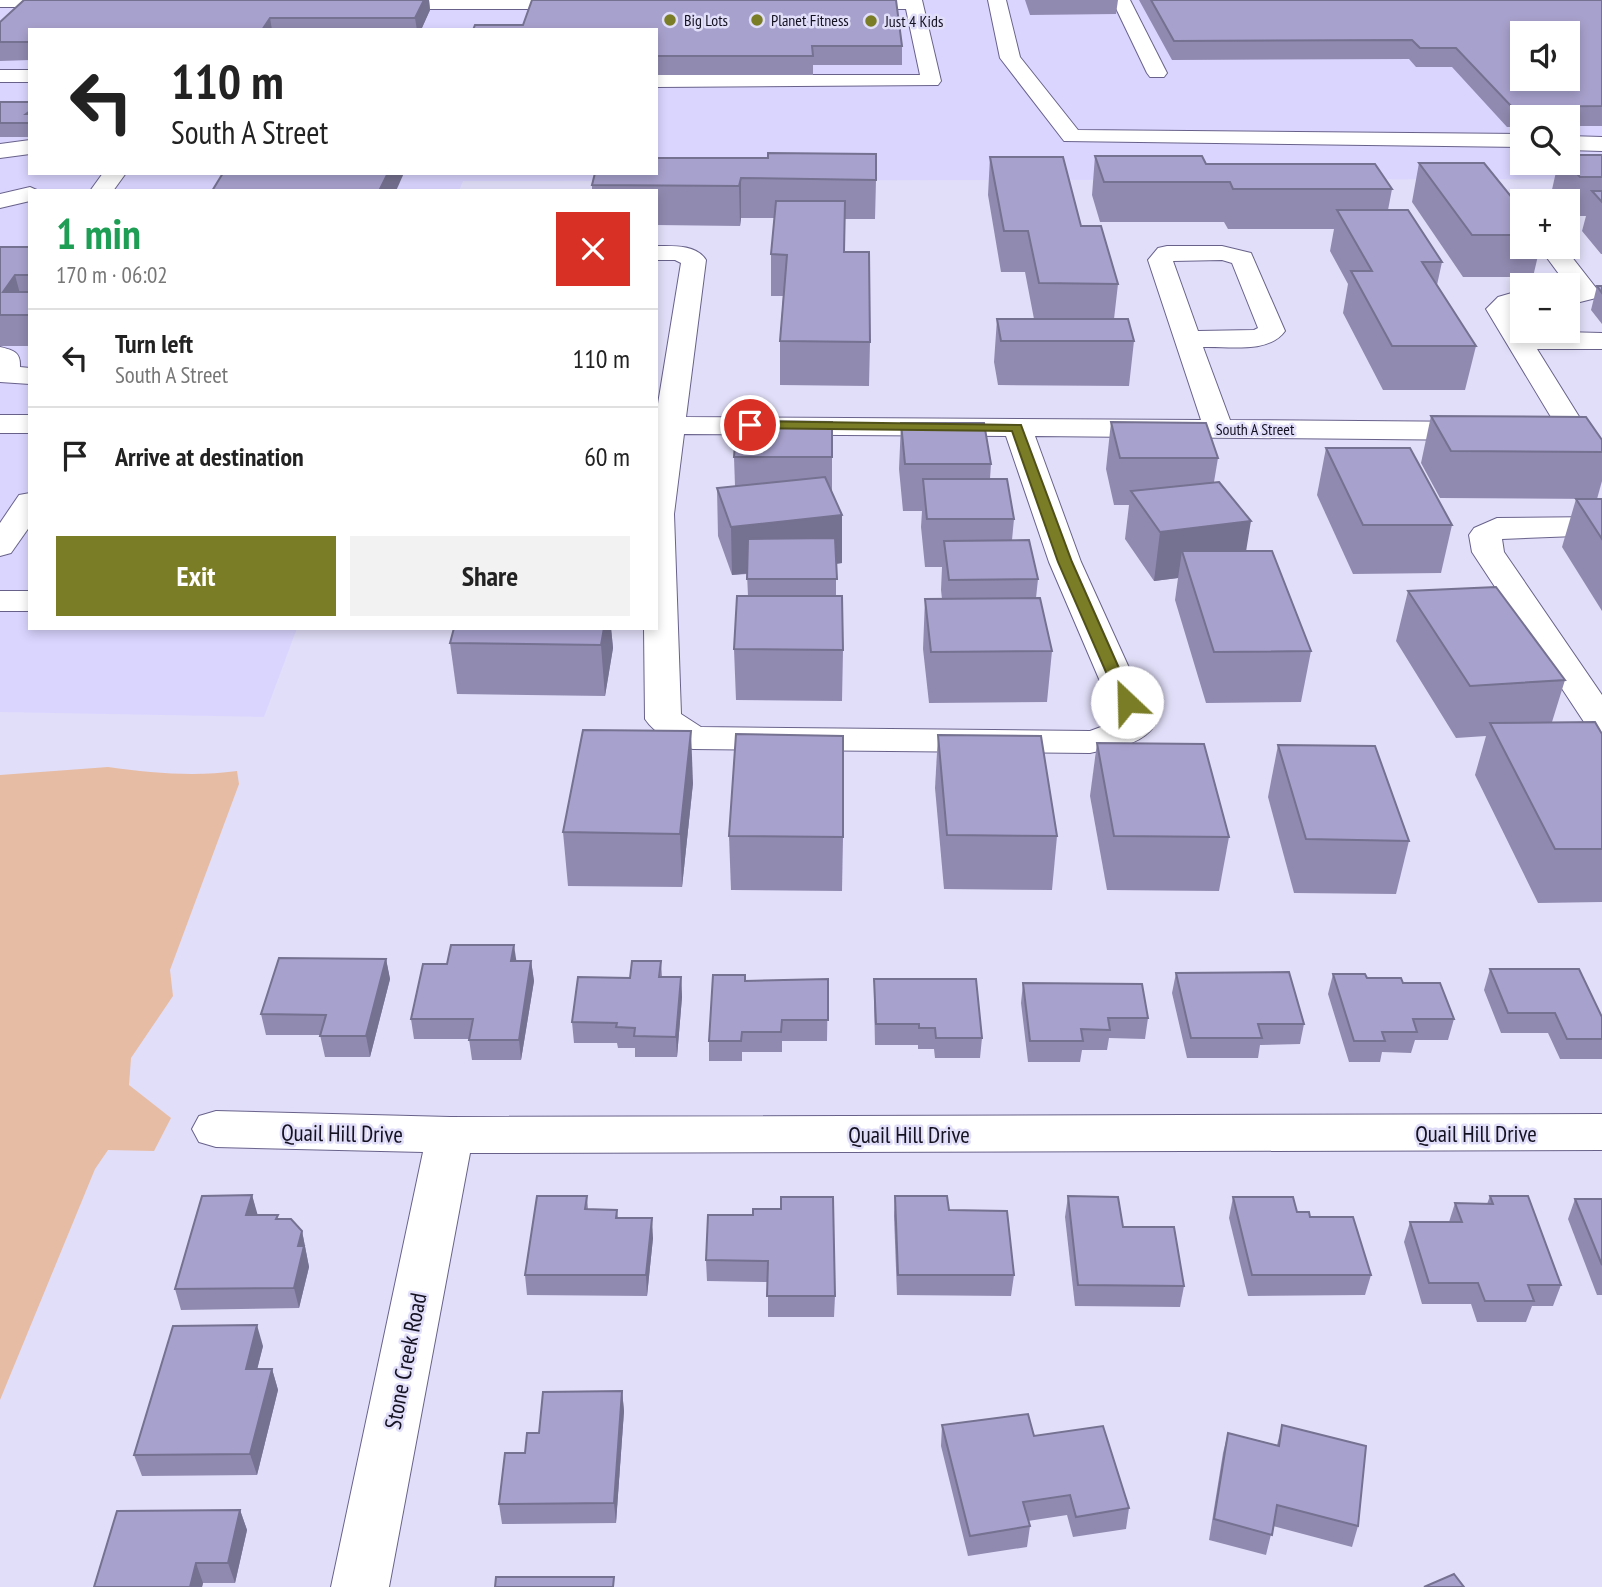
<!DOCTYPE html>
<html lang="en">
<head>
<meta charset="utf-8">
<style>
  :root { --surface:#fff; --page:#f2f2f2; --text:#222; --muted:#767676; --line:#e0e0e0; --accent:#7b7d26 }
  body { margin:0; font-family:"PT Sans Narrow",sans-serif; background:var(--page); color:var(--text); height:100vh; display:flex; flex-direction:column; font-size:26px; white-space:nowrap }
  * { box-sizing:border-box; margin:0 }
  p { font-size:23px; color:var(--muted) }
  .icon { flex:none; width:38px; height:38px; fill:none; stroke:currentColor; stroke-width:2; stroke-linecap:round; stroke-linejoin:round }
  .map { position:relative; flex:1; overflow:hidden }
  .drawer { position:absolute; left:28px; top:189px; width:630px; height:441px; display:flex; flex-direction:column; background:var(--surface); border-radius:0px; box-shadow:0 4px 10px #0003 }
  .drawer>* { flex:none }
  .top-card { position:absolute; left:28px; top:28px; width:630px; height:147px; border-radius:0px; box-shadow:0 4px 10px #0003; background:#fff; color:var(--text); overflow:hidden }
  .tools { position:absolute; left:1510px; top:21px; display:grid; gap:14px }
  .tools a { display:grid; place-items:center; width:70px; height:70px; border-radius:0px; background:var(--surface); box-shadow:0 4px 10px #0003; font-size:35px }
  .pin { position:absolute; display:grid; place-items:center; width:60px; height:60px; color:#fff; margin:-30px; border:4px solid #fff; border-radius:50%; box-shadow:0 2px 7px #0007 }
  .me { position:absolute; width:77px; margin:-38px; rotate:336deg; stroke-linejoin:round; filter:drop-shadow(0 0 5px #0008) }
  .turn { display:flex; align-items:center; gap:24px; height:147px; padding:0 28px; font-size:32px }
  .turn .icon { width:91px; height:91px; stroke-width:2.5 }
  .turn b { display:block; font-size:49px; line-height:60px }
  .round { display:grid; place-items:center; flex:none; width:74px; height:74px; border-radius:0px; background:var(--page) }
  .head { display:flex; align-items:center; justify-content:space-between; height:119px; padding:0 28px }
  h1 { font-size:42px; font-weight:600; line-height:52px; color:#1e9e55 }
  .action { display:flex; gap:14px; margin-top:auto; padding:14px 28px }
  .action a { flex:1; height:80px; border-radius:0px; background:var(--accent); color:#fff; font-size:28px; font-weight:600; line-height:80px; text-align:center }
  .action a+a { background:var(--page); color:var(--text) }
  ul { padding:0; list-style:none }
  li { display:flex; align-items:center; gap:21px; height:98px; padding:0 28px; border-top:2px solid var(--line) }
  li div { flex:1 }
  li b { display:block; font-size:26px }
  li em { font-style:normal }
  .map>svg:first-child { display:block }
</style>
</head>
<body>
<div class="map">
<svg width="1602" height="1587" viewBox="0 0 1602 1587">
  <rect width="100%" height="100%" fill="#e1def9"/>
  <path fill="#dad5ff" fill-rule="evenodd" d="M0,0H1602V179L463,181L459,191H30V628H297L264,717L0,712ZM30,30H656V173H30ZM1522,33H1568V79H1522ZM1522,117H1568V163H1522Z"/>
  <path fill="#e7bca4" d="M108,767C152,773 194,777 237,771L239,784L170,970L173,996L131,1058L129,1085L171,1118L154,1151L108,1150L95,1169L0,1400V775Z"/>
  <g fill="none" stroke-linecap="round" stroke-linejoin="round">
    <g stroke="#68628b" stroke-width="2">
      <g id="minor">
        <polygon points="0,0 83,0 84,2 75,7 0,7"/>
        <polygon points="371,0 588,0 591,4 582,9 377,9 368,4"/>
        <polygon points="840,0 922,0 941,81 938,85 656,87 656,75 920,75 906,9 846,9 837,4"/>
        <polygon points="988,0 1006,0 1020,57 1078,130 1522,134 1522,147 1064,141 1000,58"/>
        <polygon points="1112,0 1130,0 1167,73 1164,77 1150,77 1147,73"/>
        <rect x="0" y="70" width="30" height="12"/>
        <polygon points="1568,136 1602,137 1602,151 1568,150"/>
        <polygon points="30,140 30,154 0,158 0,144"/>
        <polygon points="103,173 126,173 113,191 90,191"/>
        <polygon points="30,187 39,191 30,191 30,201 0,208 0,194"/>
        <path d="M656,246C673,246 696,244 706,260L686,417L1201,420L1148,260L1158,248L1167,246H1222L1251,253L1285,331C1269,354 1228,346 1203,347L1230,420L1481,422L1491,425L1496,431L1491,437L1481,440L1035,436L1081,562L1155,725C1141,746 1113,748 1090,753L693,749C676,745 655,734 645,719L644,628H656V416L681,263L675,260H656ZM1222,260L1232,263L1258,328L1254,330L1198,331L1173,261ZM684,434L1006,436L1049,562L1117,721L1090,731L701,727L681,714L674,514Z"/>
        <polygon points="1539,247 1564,247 1600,293 1596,298 1568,305 1568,289 1570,289"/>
        <polygon points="1522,290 1522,306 1513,310 1522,331 1602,333 1602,349 1537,349 1588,431 1583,437 1573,440 1563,437 1486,309 1498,297"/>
        <path d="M0,347C13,350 21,352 20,367L30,368V384L0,382Z"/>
        <rect x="0" y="415" width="30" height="18"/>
        <polygon points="30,493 30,526 11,553 0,556 0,523 19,495"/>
        <polygon points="1602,517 1602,535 1502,539 1504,552 1602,695 1602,733 1589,730 1584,722 1472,552 1469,535 1474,528 1497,518"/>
        <rect x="0" y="591" width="30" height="20"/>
        <polygon points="216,1111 450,1117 1602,1114 1602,1150 470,1153 389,1587 331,1587 423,1152 216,1147 199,1142 192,1129 199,1116"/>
      </g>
    </g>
    <use href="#minor" fill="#fff" fill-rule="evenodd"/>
  </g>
  <g fill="#908ab0">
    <polygon points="24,0 429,0 430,10 421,30 30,30 30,60 0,61 0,22"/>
    <polygon points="1025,0 1118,0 1116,14 1030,15"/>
    <polygon points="1139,0 1602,0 1602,126 1568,126 1568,117 1522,117 1522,127 1507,127 1452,67 1416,67 1409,59 1172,60"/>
    <polygon points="656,30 902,46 902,65 813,65 813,75 656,75"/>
    <rect x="0" y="102" width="30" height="35"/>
    <polygon points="1602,155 1602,254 1601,254 1582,231 1586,216 1570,216 1568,214 1568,201 1557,201 1551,194 1558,163 1568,163"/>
    <polygon points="1095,156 1206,164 1392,189 1388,210 1442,262 1437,285 1476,346 1465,390 1383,390 1343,313 1348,284 1330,251 1334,229 1228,229 1224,222 1100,222 1092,195"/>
    <polygon points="990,157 1081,226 1118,284 1114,319 1134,341 1129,386 998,385 994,362 997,319 1034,319 1025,272 1001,272 988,195"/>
    <polygon points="1419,163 1522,210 1522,247 1540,247 1533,277 1463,277 1412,202"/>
    <polygon points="595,173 876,180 875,219 845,219 844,252 870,342 869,386 780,385 780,341 783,296 771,296 771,254 774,218 741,218 740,226 656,225 656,191 592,191 592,185"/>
    <rect x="0" y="247" width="30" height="99"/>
    <polygon points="1597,286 1602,286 1602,324 1591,310"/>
    <polygon points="1431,416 1602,440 1602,481 1597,499 1440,498 1421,463"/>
    <polygon points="1111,422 1218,458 1214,482 1246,551 1311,651 1301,702 1206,703 1175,600 1178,578 1154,581 1125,539 1129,505 1114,505 1106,469"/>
    <polygon points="901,423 991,464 990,479 1014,519 1012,540 1038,579 1036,598 1052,651 1047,702 929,703 923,649 925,599 942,599 941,590 942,567 925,567 921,527 922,511 903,511 899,469"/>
    <polygon points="1326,448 1452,525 1441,573 1353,574 1317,495"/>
    <polygon points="734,457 832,457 832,492 842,515 842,563 836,564 836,596 843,650 842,701 736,700 734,649 748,596 747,574 732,575 718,536 717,488 735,486"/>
    <polygon points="1576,499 1602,499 1602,611 1562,547"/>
    <polygon points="1408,591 1565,680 1552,722 1602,734 1602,902 1538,903 1475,775 1486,736 1456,738 1396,641"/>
    <polygon points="454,628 611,628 613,648 605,696 457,694 450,643"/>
    <polygon points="938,735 1057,836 1052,890 944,889 935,788"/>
    <polygon points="1097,743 1229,837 1219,891 1107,890 1090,796"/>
    <polygon points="1278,745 1409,841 1396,894 1294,893 1268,797"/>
    <polygon points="693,783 682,887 568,886 563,832"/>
    <polygon points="729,836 843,837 842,891 731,890"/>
    <polygon points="386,959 390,979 370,1057 325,1057 320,1035 266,1035 261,1014"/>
    <polygon points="516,961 531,961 534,981 521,1060 472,1060 469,1039 414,1039 411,1019 447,964"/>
    <polygon points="661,961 662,977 681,977 682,997 677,1057 635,1057 635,1048 618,1048 617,1043 574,1043 572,1022"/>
    <polygon points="1490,969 1602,1017 1602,1059 1560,1059 1548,1033 1501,1033 1484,990"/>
    <polygon points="1176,973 1304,1024 1300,1044 1260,1045 1258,1058 1187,1058 1172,993"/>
    <polygon points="1333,974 1403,983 1454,1019 1448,1040 1415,1040 1411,1053 1382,1052 1380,1062 1349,1062 1328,994"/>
    <polygon points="828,979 827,1041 782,1041 782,1052 742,1052 742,1061 709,1061 709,1041 745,981"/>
    <polygon points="874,979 982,1038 980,1058 935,1058 934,1049 918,1049 918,1045 875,1045 874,1000"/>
    <polygon points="1023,983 1148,1018 1145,1039 1109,1038 1107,1050 1082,1050 1080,1062 1028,1062 1021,1003"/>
    <polygon points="252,1195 257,1215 279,1219 302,1231 309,1267 299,1308 181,1310 175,1289"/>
    <polygon points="587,1196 588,1209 617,1210 618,1218 653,1238 647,1296 527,1295 525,1275"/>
    <polygon points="895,1196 949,1210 1014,1275 1011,1296 897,1295 894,1216"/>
    <polygon points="1068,1196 1123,1227 1184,1286 1180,1307 1075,1306 1065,1217"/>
    <polygon points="1490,1196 1561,1285 1553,1306 1532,1306 1526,1322 1477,1322 1471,1304 1422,1304 1404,1242 1410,1222 1449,1222 1455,1203 1487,1204"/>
    <polygon points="1233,1197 1297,1212 1310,1217 1371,1275 1365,1295 1248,1296 1229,1218"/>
    <polygon points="1575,1199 1602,1199 1602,1295 1597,1295 1568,1219"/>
    <polygon points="708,1215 835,1296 834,1317 768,1317 768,1282 707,1281 706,1260"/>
    <polygon points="263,1346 257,1369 272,1369 278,1390 257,1475 142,1476 134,1455"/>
    <polygon points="622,1391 624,1411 616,1523 502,1524 499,1504 525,1453 539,1433"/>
    <polygon points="942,1425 1034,1436 1129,1508 1126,1529 1073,1537 1067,1515 1028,1521 1030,1526 1027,1547 968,1556 941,1446"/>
    <polygon points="1282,1425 1358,1526 1352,1547 1273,1526 1266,1555 1209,1540 1223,1453 1228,1433 1277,1445"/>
    <polygon points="240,1510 247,1530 235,1583 203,1583 202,1587 94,1587"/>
  </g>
  <g fill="#757190">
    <polygon points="424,0 429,0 430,10 421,30 417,30 415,18"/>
    <polygon points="270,18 272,30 262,30"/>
    <polygon points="388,173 404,173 396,191 379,191"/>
    <polygon points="741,178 741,218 740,226 739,186"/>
    <polygon points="15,275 23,305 3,292"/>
    <polygon points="842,515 842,563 732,575 731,527"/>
    <polygon points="1251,521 1243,570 1182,551 1178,578 1154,581 1160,532"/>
    <polygon points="604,628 611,628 613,648 605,696 601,645"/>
    <polygon points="691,731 693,783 682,887 680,834"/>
    <polygon points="514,945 517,965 511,961"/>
    <polygon points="386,959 390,979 370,1057 366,1036"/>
    <polygon points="531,961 534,981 521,1060 519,1040"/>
    <polygon points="681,977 682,997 677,1057 676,1037"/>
    <polygon points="252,1195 258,1216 246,1215"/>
    <polygon points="652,1218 653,1238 647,1296 646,1275"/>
    <polygon points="302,1231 309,1267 299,1308 294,1288 298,1246"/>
    <polygon points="257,1325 263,1346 252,1390 246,1369"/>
    <polygon points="272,1369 278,1390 257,1475 250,1454"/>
    <polygon points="622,1391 624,1411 616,1523 614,1503"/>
    <polygon points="240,1510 247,1530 235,1583 228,1563"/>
    <polygon points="196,1563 203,1583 202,1587 190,1587"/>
  </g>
  <g fill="#a7a1cd" stroke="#757190" stroke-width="2" fill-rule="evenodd">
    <polygon points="24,0 424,0 415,18 270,18 262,30 30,30 30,42 0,42 0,22"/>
    <polygon points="532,0 896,0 902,46 812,46 813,56 656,56 656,30 473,30 475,25 523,25"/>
    <path d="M1151,0H1602V106L1512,107L1456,48H1420L1412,40L1174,41ZM1522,33H1568V79H1522Z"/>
    <polygon points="0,102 30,102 30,111 26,114 30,114 30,123 0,123"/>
    <polygon points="768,153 876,154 876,180 741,178 739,186 592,185 595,173 656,173 656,158 768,158"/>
    <polygon points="1568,155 1602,155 1602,177 1580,177 1567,163 1568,163"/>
    <polygon points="1095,156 1202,156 1206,164 1375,164 1392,189 1233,189 1230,182 1104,182"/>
    <polygon points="990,157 1063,157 1081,226 1101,226 1118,284 1039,283 1028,231 1004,231"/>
    <polygon points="1419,163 1484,163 1522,210 1522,235 1472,235"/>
    <polygon points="223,173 388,173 379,191 212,191"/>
    <polygon points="1592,191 1602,191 1602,202"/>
    <polygon points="776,201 845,201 844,252 869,252 870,342 780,341 787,255 771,254"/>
    <polygon points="1337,210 1408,210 1442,262 1422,262 1476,346 1392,346 1351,271 1372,271"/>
    <polygon points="0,247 30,247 30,275 15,275 3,292 30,292 30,315 0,315"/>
    <polygon points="1597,286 1602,286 1602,293"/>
    <polygon points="997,319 1128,319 1134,341 1001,341"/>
    <polygon points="1431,416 1586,417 1602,440 1602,452 1451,451"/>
    <polygon points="737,421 832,422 832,457 734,457"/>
    <polygon points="1111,422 1206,423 1218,458 1120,458"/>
    <polygon points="901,423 984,423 991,464 905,464"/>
    <polygon points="1326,448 1410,448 1452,525 1363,525"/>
    <polygon points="825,477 842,515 731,527 717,488"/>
    <polygon points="923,479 1007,479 1014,519 927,519"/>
    <polygon points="1219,482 1251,521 1160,532 1131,491"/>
    <polygon points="1576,499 1602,499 1602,539"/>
    <polygon points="835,538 837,579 747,579 748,539"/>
    <polygon points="1029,540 1038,579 949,580 944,541"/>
    <polygon points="1182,551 1272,551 1311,651 1214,652"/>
    <polygon points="1496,587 1565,680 1470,686 1408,591"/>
    <polygon points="737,596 842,596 843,650 734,649"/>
    <polygon points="1040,598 1052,651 931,652 925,599"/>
    <polygon points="454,628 604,628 601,645 450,643"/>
    <polygon points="1595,722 1602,734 1602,849 1555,849 1490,723"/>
    <polygon points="583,730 691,731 680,834 563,832"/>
    <polygon points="736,734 843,736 843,837 729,836"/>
    <polygon points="938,735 1041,736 1057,836 947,835"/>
    <polygon points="1097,743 1204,744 1229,837 1114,836"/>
    <polygon points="1278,745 1375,746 1409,841 1306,839"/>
    <polygon points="451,945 514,945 511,961 531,961 519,1040 469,1040 473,1019 411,1019 423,964 447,964"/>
    <polygon points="279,958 386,959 366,1036 320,1036 326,1015 261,1014"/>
    <polygon points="632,961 661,961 659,977 681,977 676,1037 634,1036 635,1028 616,1027 617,1023 572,1022 578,977 630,978"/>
    <polygon points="1490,969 1579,969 1602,1017 1602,1039 1567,1039 1555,1013 1508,1013"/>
    <polygon points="1289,972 1304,1024 1258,1024 1262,1038 1191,1038 1176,973"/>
    <polygon points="1333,974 1365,974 1367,978 1401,978 1403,983 1440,983 1454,1019 1413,1019 1417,1032 1382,1032 1385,1041 1354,1041"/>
    <polygon points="713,975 745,975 745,981 828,979 828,1020 782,1020 781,1032 742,1032 741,1041 709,1041"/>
    <polygon points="874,979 976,979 982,1038 936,1038 935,1028 919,1028 919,1024 876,1024"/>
    <polygon points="1023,983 1142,984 1148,1018 1108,1018 1110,1030 1081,1029 1083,1041 1030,1041"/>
    <polygon points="252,1195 246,1215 278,1215 276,1219 291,1219 302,1231 298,1246 304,1246 294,1288 175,1289 202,1196"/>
    <polygon points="537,1196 587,1196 585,1209 617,1210 616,1218 652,1218 646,1275 525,1275"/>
    <polygon points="895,1196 947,1196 949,1210 1007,1211 1014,1275 898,1275"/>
    <polygon points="1068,1196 1118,1197 1123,1227 1174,1227 1184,1286 1078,1285"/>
    <polygon points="1490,1196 1528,1196 1561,1285 1528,1285 1534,1301 1485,1301 1478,1283 1429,1283 1410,1222 1462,1222 1455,1203 1493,1204"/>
    <polygon points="781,1197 833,1197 835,1296 767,1296 768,1261 706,1260 708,1215 753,1215 753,1209 781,1209"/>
    <polygon points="1233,1197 1293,1197 1297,1212 1309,1212 1310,1217 1353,1217 1371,1275 1252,1275"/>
    <polygon points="1575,1199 1602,1199 1602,1265"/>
    <polygon points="257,1325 246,1369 272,1369 250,1454 134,1455 173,1326"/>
    <polygon points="622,1391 614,1503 499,1504 505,1453 525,1453 527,1433 539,1433 543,1392"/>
    <polygon points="1028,1414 1034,1436 1103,1426 1129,1508 1076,1517 1070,1495 1023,1502 1030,1526 970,1536 942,1425"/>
    <polygon points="1282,1425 1366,1446 1358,1526 1277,1505 1272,1535 1214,1519 1228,1433 1279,1446"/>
    <polygon points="240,1510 228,1563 196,1563 190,1587 94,1587 117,1511"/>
    <polygon points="1454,1574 1464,1587 1424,1587"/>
    <polygon points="496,1577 614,1577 613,1587 495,1587"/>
  </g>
  <polygon fill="#7b7d26" stroke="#505119" stroke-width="2" points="750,421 1021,425 1072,562 1134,702 1132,705 1121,705 1119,702 1058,562 1012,431 746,428 744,425"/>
  <g fill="#7b7d26" stroke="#e1def9" stroke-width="2.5">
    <circle cx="670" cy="20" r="7"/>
    <circle cx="757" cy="20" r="7"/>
    <circle cx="871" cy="21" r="7"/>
  </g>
  <g text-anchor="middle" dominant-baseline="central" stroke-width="5" stroke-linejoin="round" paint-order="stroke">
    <g font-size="16" fill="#141121" stroke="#e1def9" text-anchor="start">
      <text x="684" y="20">Big Lots</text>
      <text x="771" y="20">Planet Fitness</text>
      <text x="885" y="21">Just 4 Kids</text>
    </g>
    <g font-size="16" fill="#141121" stroke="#e1def9">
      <text x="1255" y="429">South A Street</text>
    </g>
    <g font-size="23" fill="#141121" stroke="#e1def9">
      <text transform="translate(342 1133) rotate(1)">Quail Hill Drive</text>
      <text x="1476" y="1133">Quail Hill Drive</text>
      <text x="909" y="1134">Quail Hill Drive</text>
      <text transform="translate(405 1361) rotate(-79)">Stone Creek Road</text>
    </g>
  </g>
</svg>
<div class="tools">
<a><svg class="icon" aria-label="sound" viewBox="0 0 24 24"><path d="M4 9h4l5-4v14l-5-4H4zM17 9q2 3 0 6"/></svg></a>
<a><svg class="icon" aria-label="search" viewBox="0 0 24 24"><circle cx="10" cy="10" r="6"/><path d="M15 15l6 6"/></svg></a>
<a>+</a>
<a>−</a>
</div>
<div class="pin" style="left:750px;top:425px;background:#d93025"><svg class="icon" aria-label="arrive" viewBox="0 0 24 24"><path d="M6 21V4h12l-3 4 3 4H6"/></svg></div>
<svg class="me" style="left:1127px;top:702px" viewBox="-20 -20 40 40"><circle r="19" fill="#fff"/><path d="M0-13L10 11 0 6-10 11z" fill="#7b7d26"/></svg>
<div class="top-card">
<div class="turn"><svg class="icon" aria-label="left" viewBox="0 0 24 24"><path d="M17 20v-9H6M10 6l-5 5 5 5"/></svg><div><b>110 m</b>South A Street</div></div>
</div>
<section class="drawer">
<div class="head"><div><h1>1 min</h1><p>170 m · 06:02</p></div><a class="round" style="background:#d93025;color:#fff"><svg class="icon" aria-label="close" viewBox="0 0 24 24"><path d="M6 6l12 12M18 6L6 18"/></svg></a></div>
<ul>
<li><svg class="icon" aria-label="left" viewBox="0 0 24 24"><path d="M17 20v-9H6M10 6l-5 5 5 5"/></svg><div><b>Turn left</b><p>South A Street</p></div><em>110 m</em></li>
<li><svg class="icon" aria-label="arrive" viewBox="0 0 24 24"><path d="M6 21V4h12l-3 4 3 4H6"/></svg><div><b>Arrive at destination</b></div><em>60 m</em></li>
</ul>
<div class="action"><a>Exit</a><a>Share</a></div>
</section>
</div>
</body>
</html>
